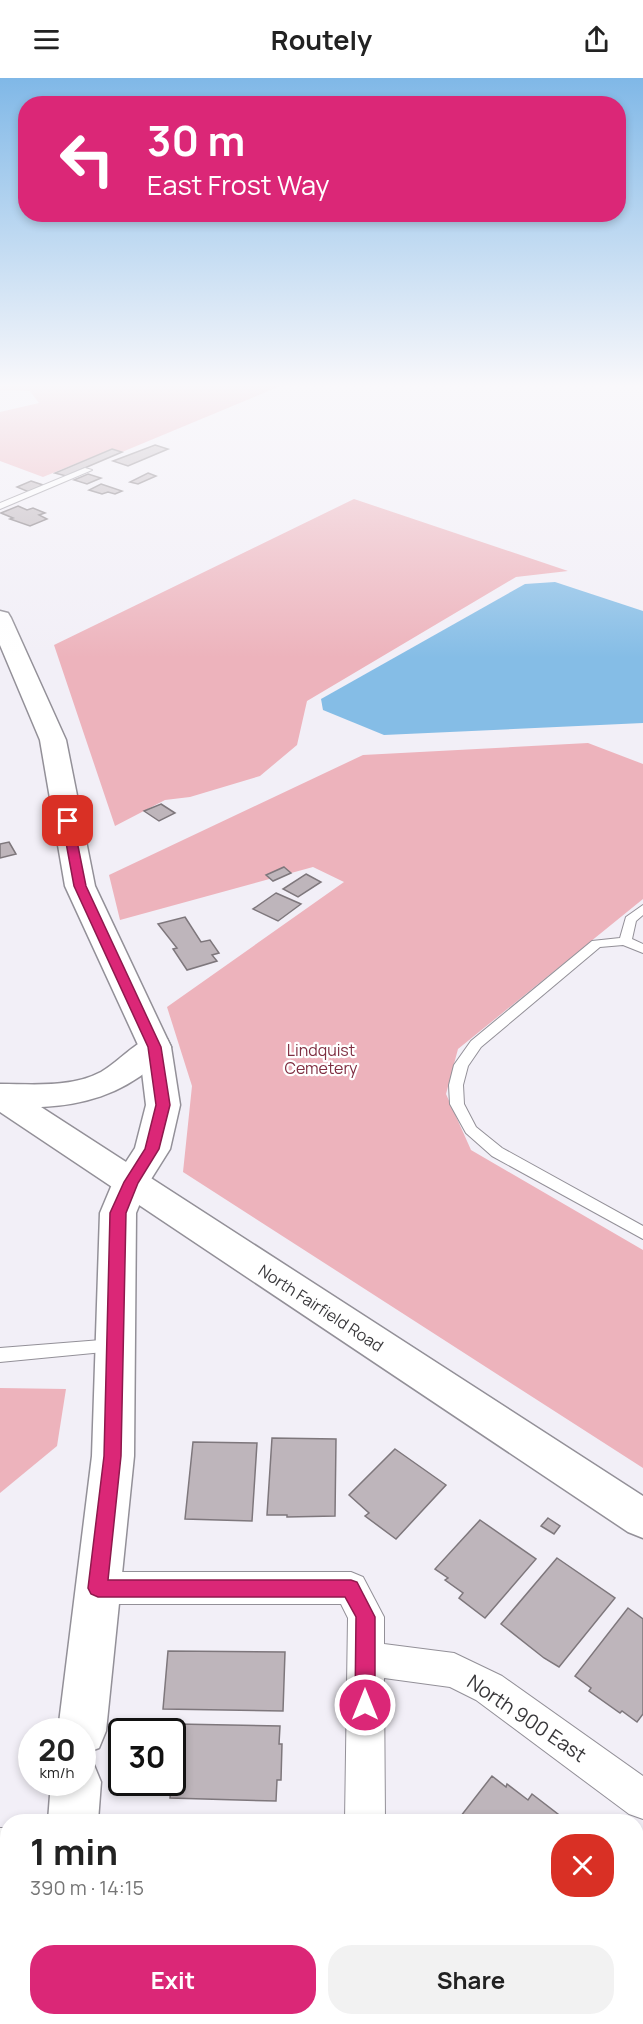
<!DOCTYPE html>
<html lang="en">
<head>
<meta charset="utf-8">
<style>
  :root { --surface:#fff; --page:#f2f2f2; --text:#222; --muted:#767676; --accent:#db2777 }
  body { margin:0; font-family:Manrope,sans-serif; background:var(--page); color:var(--text); height:100vh; display:flex; flex-direction:column; font-size:22px; white-space:nowrap }
  * { box-sizing:border-box; margin:0 }
  p { font-size:20px; color:var(--muted) }
  .icon { flex:none; width:33px; height:33px; fill:none; stroke:currentColor; stroke-width:2; stroke-linecap:round; stroke-linejoin:round }
  .map { position:relative; flex:1; overflow:hidden }
  .panel { position:absolute; left:0px; top:1736px; width:644px; height:212px; display:flex; flex-direction:column; background:var(--surface); border-radius:24px 24px 0 0; box-shadow:0 3px 9px #0003 }
  .panel>* { flex:none }
  .top-card { position:absolute; left:18px; top:18px; width:608px; height:126px; border-radius:24px; box-shadow:0 3px 9px #0003; background:#db2777; color:#fff; overflow:hidden }
  .speed { position:absolute; left:18px; top:1640px; display:flex; gap:12px; font-size:30px; font-weight:700; text-align:center }
  .speed>* { display:grid; place-content:center; width:78px; height:78px; border-radius:50%; background:var(--surface); box-shadow:0 3px 9px #0003; line-height:1 }
  .speed small { font-size:15px; font-weight:400 }
  .speed .limit { border:3px solid #111; border-radius:9px; background:#fff; color:#111 }
  .pin { position:absolute; display:grid; place-items:center; width:51px; height:51px; color:#fff; margin:-26px; border-radius:12px; box-shadow:0 3px 9px #0006 }
  .me { position:absolute; width:66px; margin:-33px; rotate:0deg; stroke-linejoin:round; filter:drop-shadow(0 0 4px #0008) }
  .turn { display:flex; align-items:center; gap:21px; height:126px; padding:0 30px; font-size:27px }
  .turn .icon { width:78px; height:78px; stroke-width:2.5 }
  .turn b { display:block; font-size:42px; line-height:51px }
  .round { display:grid; place-items:center; flex:none; width:63px; height:63px; border-radius:24px; background:var(--page) }
  .summary { display:flex; align-items:center; justify-content:space-between; height:102px; padding:0 30px }
  h1 { font-size:36px; font-weight:700; line-height:45px }
  .action { display:flex; gap:12px; margin-top:auto; padding:12px 30px }
  .action a { flex:1; height:69px; border-radius:24px; background:var(--accent); color:#fff; font-size:24px; font-weight:700; line-height:69px; text-align:center }
  .action a+a { background:var(--page); color:var(--text) }
  header { display:flex; justify-content:space-between; align-items:center; height:78px; padding:0 30px; background:var(--surface); font-size:27px; font-weight:700 }
  .map>svg:first-child { display:block }
</style>
</head>
<body>
<header><svg class="icon" aria-label="menu" viewBox="0 0 24 24"><path d="M4 6h16M4 12h16M4 18h16"/></svg>Routely<svg class="icon" aria-label="share" viewBox="0 0 24 24"><path d="M12 15V3M7 8l5-5 5 5M5 13v7h14v-7"/></svg></header>
<div class="map">
<svg width="643" height="1946" viewBox="0 0 643 1946">
  <rect width="100%" height="100%" fill="#f2eff7"/>
  <g fill="#edb3bc">
    <polygon points="0,307 283,307 122,374 112,371 43,399 0,383 0,334 39,325 30,313 0,312"/>
    <polygon points="354,421 568,493 516,499 307,623 297,667 260,698 190,719 165,722 115,748 54,567"/>
    <polygon points="588,665 643,686 643,821 458,971 446,1016 471,1072 643,1172 643,1390 183,1094 192,1008 167,929 344,804 313,789 120,842 109,797 363,677"/>
    <polygon points="0,1310 66,1311 57,1368 0,1415"/>
  </g>
  <polygon fill="#85bde6" points="555,504 643,533 643,645 384,657 323,632 321,621 525,506"/>
  <g fill="#beb5bb" stroke="#7e777c" stroke-width="1.5">
    <polygon points="155,367 168,371 128,388 113,383"/>
    <polygon points="112,371 122,374 66,398 55,395"/>
    <polygon points="148,395 156,398 138,406 130,404"/>
    <polygon points="88,396 101,400 87,406 74,402"/>
    <polygon points="31,403 43,407 29,414 17,409"/>
    <polygon points="101,406 122,413 115,416 108,414 102,416 89,412"/>
    <polygon points="18,428 27,432 33,430 45,435 39,437 47,441 30,448 10,441 13,440 1,435"/>
    <polygon points="161,726 175,735 159,743 144,733"/>
    <polygon points="9,764 16,776 0,780 0,766"/>
    <polygon points="284,789 291,795 273,803 266,797"/>
    <polygon points="306,796 321,804 298,819 283,811"/>
    <polygon points="276,815 301,826 278,843 253,831"/>
    <polygon points="185,839 201,864 210,862 219,875 212,877 217,883 187,892 173,871 177,870 158,846"/>
    <polygon points="272,1360 336,1361 335,1438 287,1439 287,1437 267,1437"/>
    <polygon points="193,1364 257,1365 252,1443 185,1441"/>
    <polygon points="395,1371 446,1407 396,1461 365,1438 369,1435 349,1417"/>
    <polygon points="548,1440 560,1448 554,1456 541,1448"/>
    <polygon points="480,1442 536,1481 485,1540 459,1520 463,1515 445,1502 448,1500 435,1491"/>
    <polygon points="557,1480 615,1520 559,1589 544,1580 501,1546"/>
    <polygon points="628,1530 643,1541 643,1636 637,1644 622,1633 620,1635 589,1613 591,1610 575,1598"/>
    <polygon points="168,1573 285,1574 283,1633 163,1631"/>
    <polygon points="177,1646 280,1648 279,1666 282,1666 281,1702 277,1702 276,1723 170,1720"/>
    <polygon points="492,1698 506,1709 507,1706 528,1722 532,1716 563,1740 561,1743 457,1743"/>
    <polygon points="169,1738 276,1740 276,1743 169,1743"/>
    <polygon points="643,1840 643,1946 640,1946 633,1940 636,1940 636,1850"/>
  </g>
  <g fill="none" stroke-linecap="round" stroke-linejoin="round">
    <g stroke="#939098" stroke-width="2">
      <g id="service">
        <polygon points="85,390 92,392 0,431 0,425"/>
        <polygon points="643,827 643,837 636,843 632,861 643,866 643,875 623,867 600,869 481,969 468,988 463,1007 464,1026 476,1049 502,1070 643,1148 643,1161 492,1078 466,1055 450,1026 449,1007 454,987 471,963 592,863 620,860 626,839"/>
        <polygon points="114,1261 120,1262 122,1267 120,1272 114,1273 0,1284 0,1270"/>
        <rect x="0" y="1750" width="8" height="20"/>
      </g>
    </g>
    <g stroke="#939098" stroke-width="2">
      <g id="minor">
        <polygon points="98,1494 351,1494 363,1499 384,1539 384,1566 454,1575 502,1598 643,1698 643,1741 629,1736 476,1622 450,1609 384,1600 385,1743 345,1743 348,1540 341,1526 98,1526 86,1521 80,1510 86,1499"/>
        <rect x="343" y="1940" width="42" height="6"/>
      </g>
    </g>
    <g stroke="#939098" stroke-width="3">
      <g id="tertiary">
        <polygon points="0,533 8,535 11,540 66,662 95,808 171,969 180,1027 170,1071 148,1106 136,1135 134,1378 106,1653 99,1670 82,1676 82,1653 58,1653 92,1378 100,1135 113,1104 135,1070 146,1027 139,969 65,808 40,662 0,567"/>
        <polygon points="82,1682 94,1687 101,1704 98,1743 48,1743 51,1704 82,1704"/>
        <polygon points="22,1940 77,1940 78,1946 22,1946"/>
      </g>
    </g>
    <g stroke="#939098" stroke-width="3">
      <path id="secondary" d="M155,958L167,961L171,969C166,977 160,982 152,989C120,1016 84,1027 41,1029L643,1418V1460L628,1454L0,1034V1006C33,1006 71,1010 101,994C120,983 134,964 155,958Z"/>
    </g>
    <use href="#service" fill="#fff" fill-rule="evenodd"/>
    <use href="#minor" fill="#fff" fill-rule="evenodd"/>
    <use href="#tertiary" fill="#fff" fill-rule="evenodd"/>
    <use href="#secondary" fill="#fff" fill-rule="evenodd"/>
  </g>
  <linearGradient id="sky" x2="0" y2="1"><stop stop-color="#80b8e7"/><stop offset="0.53" stop-color="#f9f8fb"/><stop offset="1" stop-color="#f9f8fb" stop-opacity="0"/></linearGradient>
  <rect width="643" height="580" fill="url(#sky)"/>
  <polygon fill="#db2777" stroke="#8e194d" stroke-width="1.5" points="68,739 73,743 86,808 161,969 170,1027 159,1071 138,1105 126,1135 121,1378 108,1502 351,1502 357,1504 375,1539 375,1627 372,1633 365,1636 358,1633 355,1627 356,1539 345,1519 98,1519 91,1516 88,1510 104,1378 110,1135 124,1104 145,1071 156,1027 148,969 74,808 62,743"/>
  <g text-anchor="middle" dominant-baseline="central" stroke-width="4.5" stroke-linejoin="round" paint-order="stroke">
    <g font-size="16" fill="#7f2e41" stroke="#fff">
      <text x="321" y="972">Lindquist<tspan x="321" dy="18">Cemetery</tspan></text>
    </g>
    <g font-size="16" fill="#39383b" stroke="#fff">
      <text transform="translate(321 1230) rotate(33)">North Fairfield Road</text>
    </g>
    <g font-size="20" fill="#39383b" stroke="#fff">
      <text transform="translate(527 1640) rotate(34)">North 900 East</text>
    </g>
  </g>
</svg>
<div class="speed"><div>20<small>km/h</small></div><div class="limit">30</div></div>
<div class="pin" style="left:68px;top:743px;background:#d93025"><svg class="icon" aria-label="arrive" viewBox="0 0 24 24"><path d="M6 21V4h12l-3 4 3 4H6"/></svg></div>
<svg class="me" style="left:365px;top:1627px" viewBox="-20 -20 40 40"><circle r="17" fill="#db2777" stroke="#fff" stroke-width="3"/><path d="M0-11L8 9 0 5-8 9z" fill="#fff"/></svg>
<div class="top-card">
<div class="turn"><svg class="icon" aria-label="left" viewBox="0 0 24 24"><path d="M17 20v-9H6M10 6l-5 5 5 5"/></svg><div><b>30 m</b>East Frost Way</div></div>
</div>
<section class="panel">
<div class="summary"><div><h1>1 min</h1><p>390 m · 14:15</p></div><a class="round" style="background:#d93025;color:#fff"><svg class="icon" aria-label="close" viewBox="0 0 24 24"><path d="M6 6l12 12M18 6L6 18"/></svg></a></div>
<div class="action"><a>Exit</a><a>Share</a></div>
</section>
</div>
</body>
</html>
